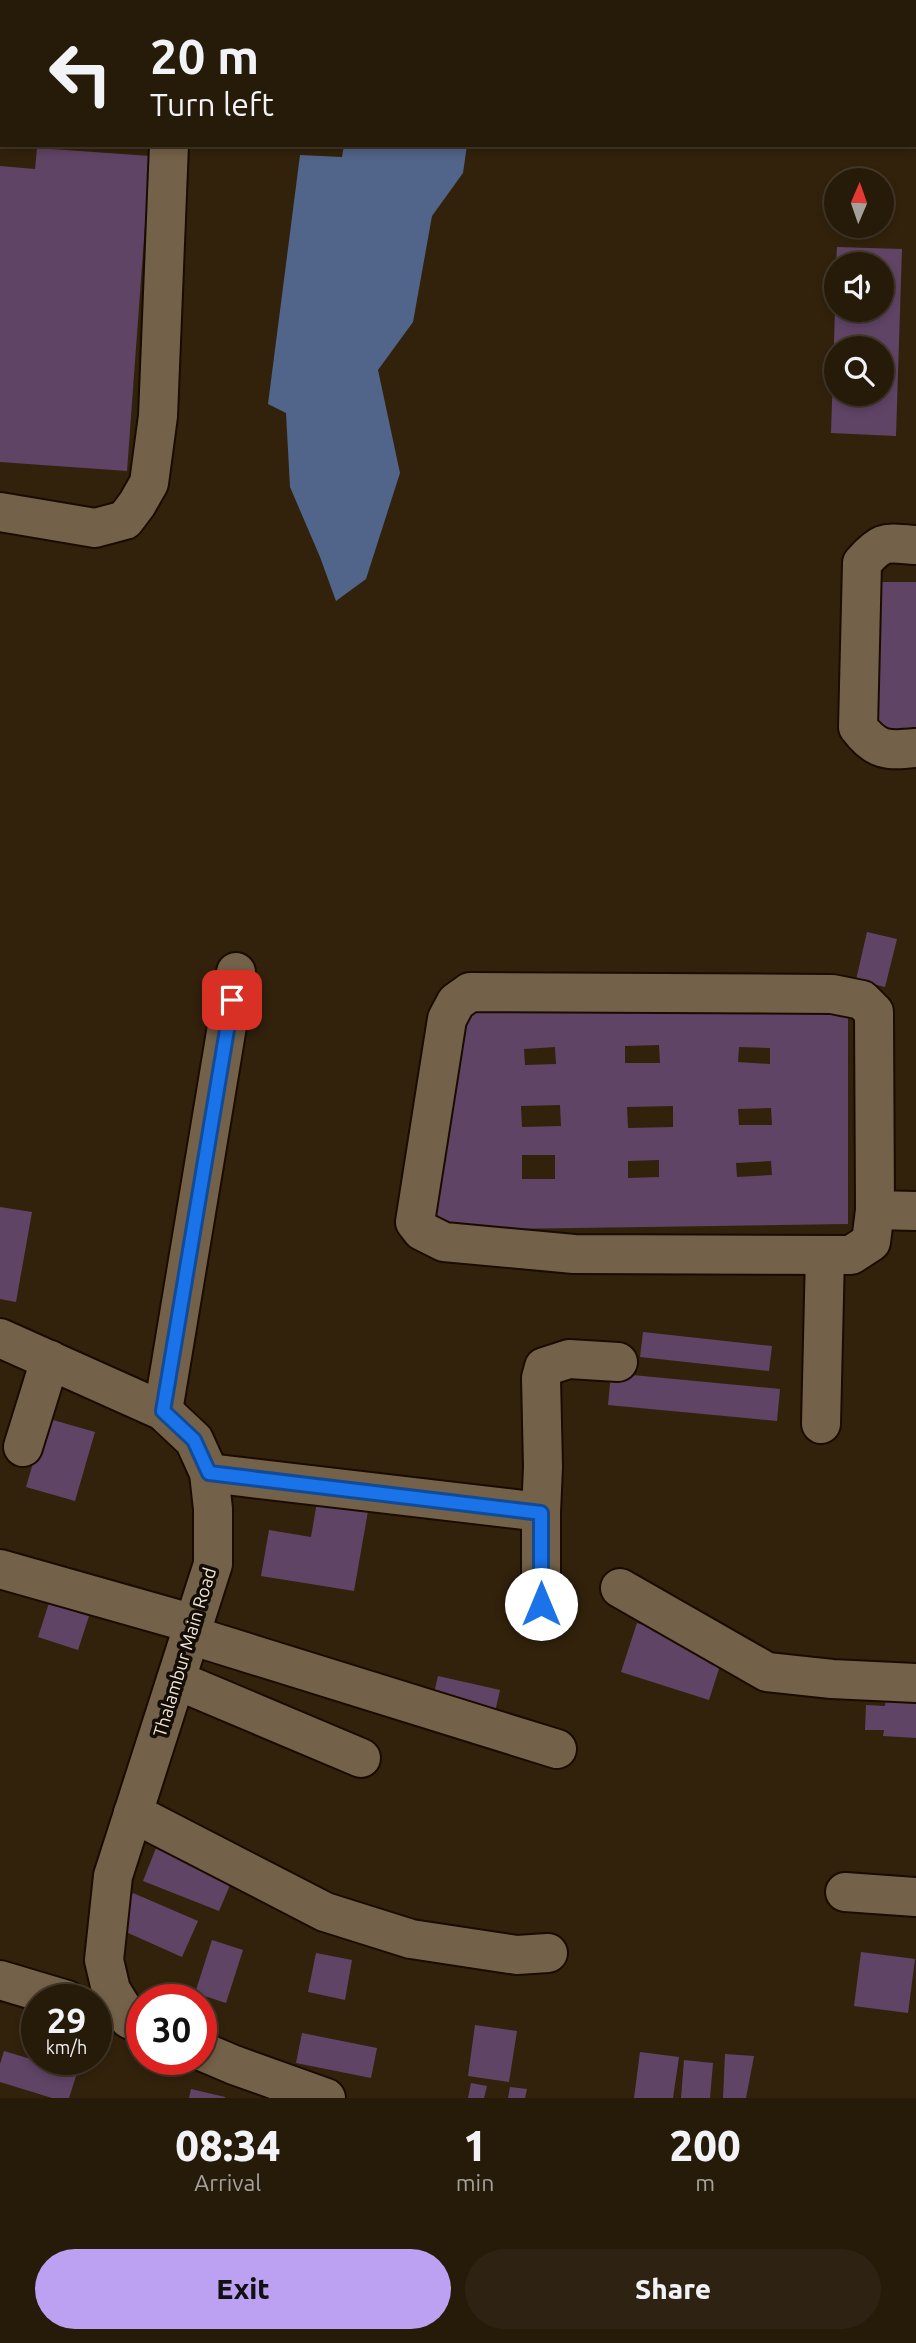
<!DOCTYPE html>
<html lang="en">
<head>
<meta charset="utf-8">
<style>
  :root { --surface:#261a09; --page:#2e2312; --text:#f1f3f6; --muted:#a4a19c; --line:#42382a; --accent:#bca0f2 }
  body { margin:0; font-family:Ubuntu,sans-serif; background:var(--page); color:var(--text); height:100vh; display:flex; flex-direction:column; font-size:26px; white-space:nowrap }
  * { box-sizing:border-box; margin:0 }
  p { font-size:23px; color:var(--muted) }
  .icon { flex:none; width:38px; height:38px; fill:none; stroke:currentColor; stroke-width:2; stroke-linecap:round; stroke-linejoin:round }
  .map { position:relative; height:2098px; overflow:hidden }
  .sheet { display:flex; flex-direction:column; background:var(--surface); flex:1 }
  .sheet>* { flex:none }
  .top-card { position:absolute; left:0px; top:0px; width:917px; height:147px; box-shadow:0 4px 10px #0003,0 0 0 2px var(--line); background:#261a09; color:var(--text); overflow:hidden }
  .needle { width:46px; rotate:2deg }
  .fabs { position:absolute; left:824px; top:168px; display:grid; gap:14px }
  .fabs a { display:grid; place-items:center; width:70px; height:70px; border-radius:50%; background:var(--surface); box-shadow:0 4px 10px #0003,0 0 0 2px var(--line); font-size:35px }
  .speed { position:absolute; left:21px; top:1984px; display:flex; gap:14px; font-size:35px; font-weight:700; text-align:center }
  .speed>* { display:grid; place-content:center; width:91px; height:91px; border-radius:50%; background:var(--surface); box-shadow:0 4px 10px #0003,0 0 0 2px var(--line); line-height:1 }
  .speed small { font-size:18px; font-weight:400 }
  .speed .limit { border:10px solid #d22; background:#fff; color:#111 }
  .pin { position:absolute; display:grid; place-items:center; width:60px; height:60px; color:#fff; margin:-30px; border-radius:14px; box-shadow:0 4px 10px #0006 }
  .me { position:absolute; width:77px; margin:-38px; rotate:0deg; stroke-linejoin:round; filter:drop-shadow(0 0 5px #0008) }
  .turn { display:flex; align-items:center; gap:24px; height:147px; padding:0 35px; font-size:32px }
  .turn .icon { width:91px; height:91px; stroke-width:2.5 }
  .turn b { display:block; font-size:49px; line-height:60px }
  .eta { display:flex; justify-content:space-evenly; align-items:center; height:119px; text-align:center }
  .eta b { font-size:42px; font-weight:800; line-height:49px }
  .primary-button { display:flex; gap:14px; margin-top:auto; padding:14px 35px }
  .primary-button a { flex:1; height:80px; border-radius:42px; background:var(--accent); color:#111; font-size:28px; font-weight:800; line-height:80px; text-align:center }
  .primary-button a+a { background:var(--page); color:var(--text) }
  .map>svg:first-child { display:block }
</style>
</head>
<body>
<div class="map">
<svg width="916" height="2098" viewBox="0 0 916 2098">
  <rect width="100%" height="100%" fill="#32220c"/>
  <polygon fill="#516489" points="344,145 467,145 463,173 432,216 413,322 378,370 400,473 366,579 336,601 320,557 290,487 286,413 268,404 300,155 342,157"/>
  <g fill="#604466" fill-rule="evenodd">
    <polygon points="37,148 150,156 127,471 0,462 0,166 35,169"/>
    <path d="M837,247L902,249L896,436L831,433L835,310H882V264H836ZM836,348H882V394H836Z"/>
    <polygon points="880,582 916,582 916,736 879,736 873,661"/>
    <polygon points="867,932 897,939 885,987 856,980"/>
    <path d="M461,1009H848V1224L432,1230ZM659,1045L660,1063H625V1046ZM555,1047L556,1064L525,1065L524,1049ZM739,1047L770,1048V1064L738,1062ZM560,1105L561,1126L522,1127L521,1106ZM673,1106V1127L628,1128L627,1107ZM771,1108L772,1125H739L738,1109ZM522,1155H555V1179H522ZM659,1160V1177L628,1178V1161ZM771,1161L772,1175L737,1177L736,1163Z"/>
    <polygon points="0,1207 32,1212 16,1302 0,1299"/>
    <polygon points="643,1332 772,1346 769,1371 640,1357"/>
    <polygon points="611,1373 780,1389 777,1421 608,1405"/>
    <polygon points="46,1418 95,1432 75,1501 26,1487"/>
    <polygon points="317,1502 368,1511 354,1591 261,1576 269,1530 311,1537"/>
    <polygon points="49,1603 89,1616 78,1650 38,1637"/>
    <polygon points="637,1623 725,1650 709,1700 621,1672"/>
    <polygon points="438,1676 500,1690 495,1712 433,1697"/>
    <polygon points="886,1693 916,1694 916,1738 883,1736 884,1730 865,1730 866,1705 885,1706"/>
    <polygon points="156,1848 233,1878 219,1911 143,1881"/>
    <polygon points="133,1893 198,1921 182,1957 117,1928"/>
    <polygon points="212,1940 243,1950 226,2003 195,1993"/>
    <polygon points="861,1952 915,1959 908,2013 854,2006"/>
    <polygon points="316,1953 352,1960 345,2000 308,1992"/>
    <polygon points="475,2025 517,2031 509,2082 468,2076"/>
    <polygon points="302,2033 377,2048 371,2078 296,2063"/>
    <polygon points="4,2051 77,2073 69,2098 52,2098 0,2082 0,2064"/>
    <polygon points="640,2052 679,2057 673,2098 634,2098"/>
    <polygon points="725,2054 754,2056 746,2098 723,2098"/>
    <polygon points="684,2060 713,2063 710,2098 681,2098"/>
    <polygon points="471,2083 487,2086 484,2098 468,2098"/>
    <polygon points="510,2087 527,2089 525,2098 508,2098"/>
    <polygon points="191,2089 225,2097 225,2098 189,2098"/>
  </g>
  <g fill="none" stroke-linecap="round" stroke-linejoin="round">
    <g stroke="#1a0b00" stroke-width="42">
      <g id="minor">
        <polyline points="140,0 142,2"/>
        <polyline points="306,0 306,2"/>
        <polyline points="663,0 679,2"/>
        <polyline points="335,2 338,0"/>
        <polyline points="915,27 916,27"/>
        <polyline points="915,63 916,63"/>
        <polyline points="0,124 2,124"/>
        <polyline points="0,512 95,528 125,520 137,504 149,483 158,416 169,145"/>
        <path d="M916,545C886,543 883,539 862,563L858,727C876,751 887,751 916,748"/>
        <polygon points="470,992 832,994 862,1000 874,1012 875,1210 871,1242 851,1255 574,1254 444,1242 422,1231 415,1222 447,1019 456,1002"/>
        <polyline points="875,1210 916,1211"/>
        <polyline points="0,1338 163,1411 194,1440 209,1473 213,1509 213,1564 113,1876 104,1960 111,1990 129,2019 142,2025"/>
        <polyline points="163,1411 236,972"/>
        <polyline points="821,1424 825,1255"/>
        <polyline points="23,1447 50,1360"/>
        <polyline points="209,1473 541,1512 543,1467 541,1378 544,1367 569,1359 618,1362"/>
        <polyline points="0,1569 194,1624"/>
        <polyline points="620,1588 767,1672 832,1679 916,1683"/>
        <polyline points="541,1603 541,1512"/>
        <polyline points="190,1635 557,1749"/>
        <polyline points="176,1680 361,1758"/>
        <polyline points="133,1813 325,1912 411,1939 517,1955 548,1953"/>
        <polyline points="845,1892 916,1897"/>
        <polyline points="0,1980 67,2000"/>
        <polyline points="201,2051 234,2065 326,2098"/>
      </g>
    </g>
    <use href="#minor" stroke="#746149" stroke-width="38"/>
  </g>
  <g fill="none" stroke-linecap="round" stroke-linejoin="round">
    <g stroke="#114b97" stroke-width="18">
      <polyline id="route" points="232,1000 163,1411 194,1440 209,1473 541,1513 541,1604"/>
    </g>
    <use href="#route" stroke="#1a73e8" stroke-width="12"/>
  </g>
  <g text-anchor="middle" dominant-baseline="central" stroke-width="7" stroke-linejoin="round" paint-order="stroke">
    <g font-size="18" fill="#f0e5d8" stroke="#140d05">
      <text transform="translate(184 1652) rotate(-73)">Thalambur Main Road</text>
    </g>
  </g>
</svg>
<div class="fabs">
<a><svg class="needle" viewBox="-14 -14 28 28"><path d="M0-13l5 13h-10z" fill="#e53935"/><path d="M0 13l5-13h-10z" fill="#a4a19c"/></svg></a>
<a><svg class="icon" aria-label="sound" viewBox="0 0 24 24"><path d="M4 9h4l5-4v14l-5-4H4zM17 9q2 3 0 6"/></svg></a>
<a><svg class="icon" aria-label="search" viewBox="0 0 24 24"><circle cx="10" cy="10" r="6"/><path d="M15 15l6 6"/></svg></a>
</div>
<div class="speed"><div>29<small>km/h</small></div><div class="limit">30</div></div>
<div class="pin" style="left:232px;top:1000px;background:#d93025"><svg class="icon" aria-label="arrive" viewBox="0 0 24 24"><path d="M6 21V4h12l-3 4 3 4H6"/></svg></div>
<svg class="me" style="left:541px;top:1604px" viewBox="-20 -20 40 40"><circle r="19" fill="#fff"/><path d="M0-13L10 11 0 6-10 11z" fill="#1a73e8"/></svg>
<div class="top-card">
<div class="turn"><svg class="icon" aria-label="left" viewBox="0 0 24 24"><path d="M17 20v-9H6M10 6l-5 5 5 5"/></svg><div><b>20 m</b>Turn left</div></div>
</div>
</div>
<section class="sheet">
<div class="eta">
<div><b>08:34</b><p>Arrival</p></div>
<div><b>1</b><p>min</p></div>
<div><b>200</b><p>m</p></div>
</div>
<div class="primary-button"><a>Exit</a><a>Share</a></div>
</section>
</body>
</html>
